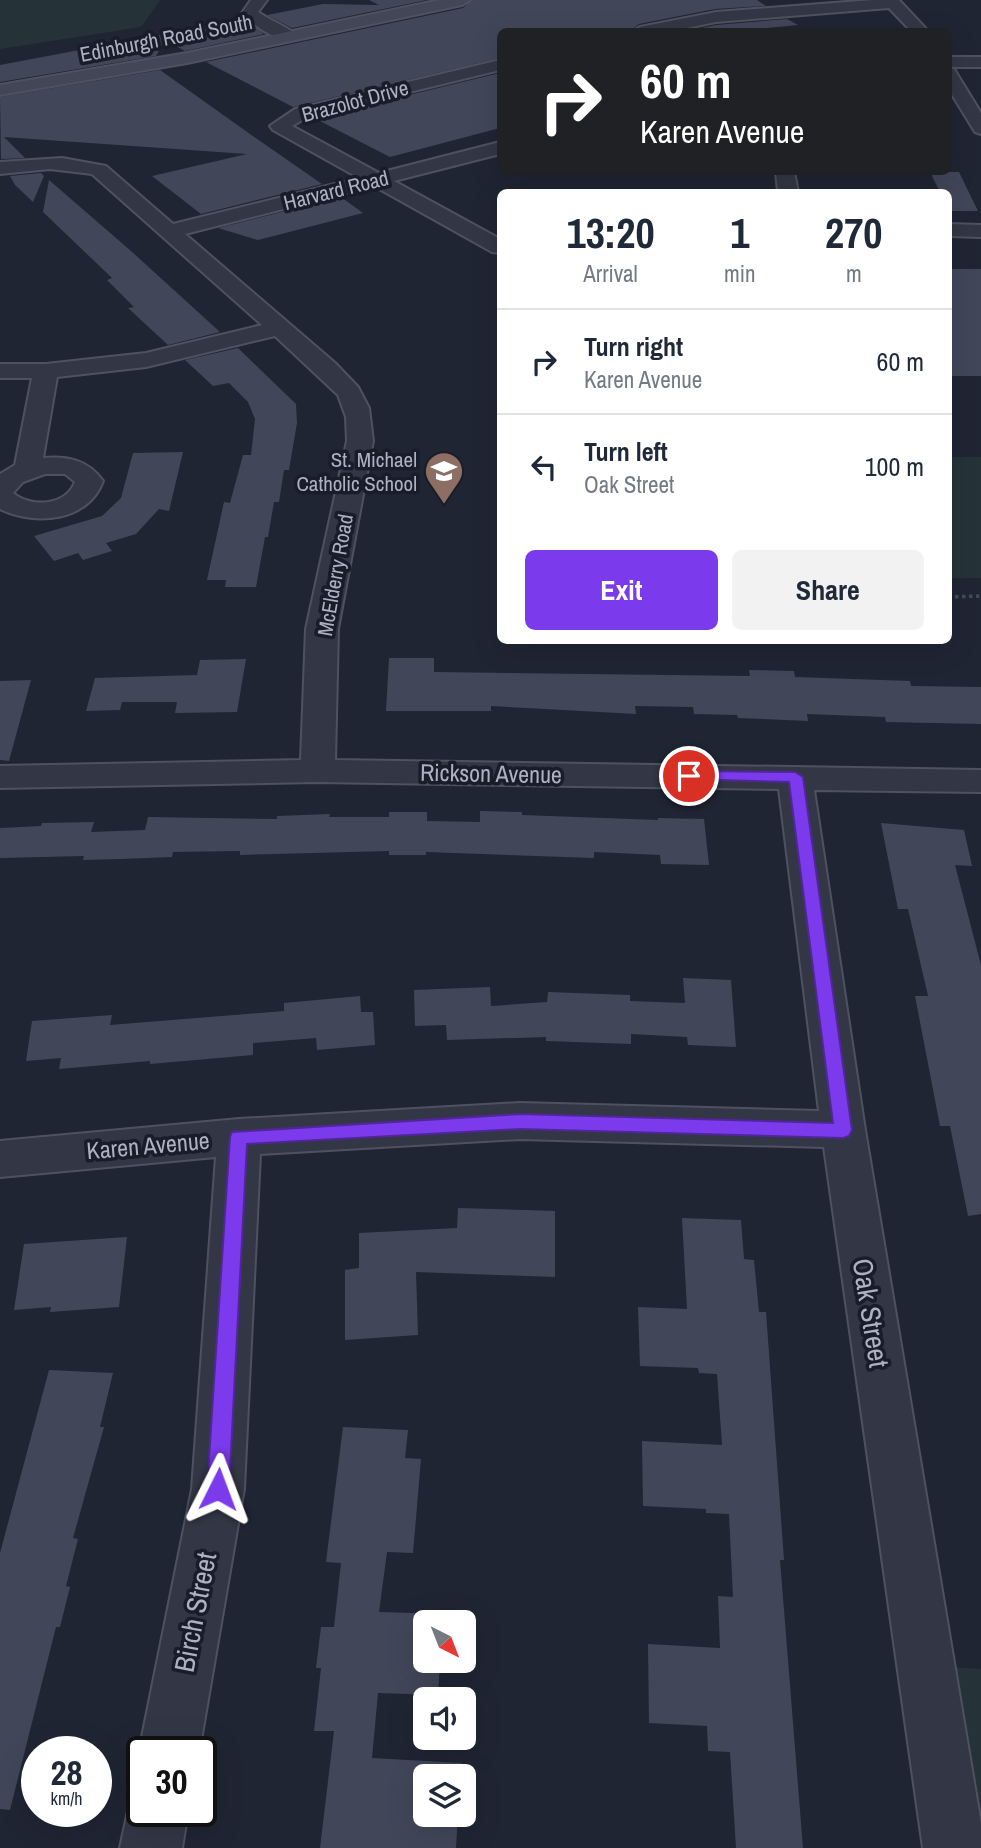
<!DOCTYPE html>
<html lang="en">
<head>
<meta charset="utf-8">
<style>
  :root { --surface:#fff; --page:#f2f2f3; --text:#1f2937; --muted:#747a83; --line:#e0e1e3; --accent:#7c3aed }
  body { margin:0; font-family:"Archivo Narrow",sans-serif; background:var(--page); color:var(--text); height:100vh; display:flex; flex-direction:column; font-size:26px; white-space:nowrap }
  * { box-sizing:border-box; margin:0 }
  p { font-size:23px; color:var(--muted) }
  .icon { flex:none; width:38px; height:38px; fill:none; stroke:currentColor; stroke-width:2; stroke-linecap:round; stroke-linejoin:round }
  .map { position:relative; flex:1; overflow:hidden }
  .sheet { position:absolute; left:497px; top:189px; width:455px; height:455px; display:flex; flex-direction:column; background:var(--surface); border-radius:10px; box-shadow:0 7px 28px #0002 }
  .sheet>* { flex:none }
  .banner { position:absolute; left:497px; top:28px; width:455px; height:147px; border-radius:10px; box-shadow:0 7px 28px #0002; background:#202124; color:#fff; overflow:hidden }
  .needle { width:46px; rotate:138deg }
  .tools { position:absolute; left:413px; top:1610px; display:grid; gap:14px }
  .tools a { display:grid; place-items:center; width:63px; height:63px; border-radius:10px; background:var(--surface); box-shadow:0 7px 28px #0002; font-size:35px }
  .speed { position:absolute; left:21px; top:1736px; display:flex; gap:14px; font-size:35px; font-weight:700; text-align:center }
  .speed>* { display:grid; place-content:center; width:91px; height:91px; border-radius:50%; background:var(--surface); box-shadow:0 7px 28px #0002; line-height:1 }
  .speed small { font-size:18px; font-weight:400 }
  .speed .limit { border:4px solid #111; border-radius:10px; background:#fff; color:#111 }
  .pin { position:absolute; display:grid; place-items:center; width:60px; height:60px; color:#fff; margin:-30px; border:4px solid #fff; border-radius:50%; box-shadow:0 2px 7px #0007 }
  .me { position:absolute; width:77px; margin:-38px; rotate:3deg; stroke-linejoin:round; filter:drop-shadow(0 0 5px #0008) }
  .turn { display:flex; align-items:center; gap:24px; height:147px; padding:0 28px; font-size:32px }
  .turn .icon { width:91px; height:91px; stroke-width:2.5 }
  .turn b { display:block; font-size:49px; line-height:60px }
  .eta { display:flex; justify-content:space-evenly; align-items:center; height:119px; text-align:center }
  .eta b { font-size:42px; font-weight:800; line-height:49px }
  .cta { display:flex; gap:14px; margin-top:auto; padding:14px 28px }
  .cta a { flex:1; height:80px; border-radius:10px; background:var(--accent); color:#fff; font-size:28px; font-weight:800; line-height:80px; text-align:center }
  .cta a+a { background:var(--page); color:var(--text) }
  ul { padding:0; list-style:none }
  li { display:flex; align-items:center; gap:21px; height:105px; padding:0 28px; border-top:2px solid var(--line) }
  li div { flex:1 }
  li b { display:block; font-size:26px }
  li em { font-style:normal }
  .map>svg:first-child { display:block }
</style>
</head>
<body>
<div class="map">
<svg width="981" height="1848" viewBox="0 0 981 1848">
  <rect width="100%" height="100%" fill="#202534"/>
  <g fill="#253338">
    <polygon points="0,0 160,0 141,27 0,49"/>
    <polygon points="948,457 981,457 981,578 949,578"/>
    <polygon points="950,1667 981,1669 981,1848"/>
  </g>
  <g fill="#414759">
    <polygon points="369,0 427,0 292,28 267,15 323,4 379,5"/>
    <polygon points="472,0 757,0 766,6 715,9 639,24 629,32 500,32 500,58 293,107 206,62 463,8"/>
    <polygon points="244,19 264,34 185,51 165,40 156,56 0,82 0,65"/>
    <polygon points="787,19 798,25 724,32 683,32 716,25"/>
    <polygon points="160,70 250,134 322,184 201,214 152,176 247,154 4,137 25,158 1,159 0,97"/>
    <polygon points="500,73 500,128 390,157 314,118"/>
    <polygon points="930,172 959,172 978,211 948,211 948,192 940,192"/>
    <polygon points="41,173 44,176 33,202 15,185 10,176"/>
    <polygon points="49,180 131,251 220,332 168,345 128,308 134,307 107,280 112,278 43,212"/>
    <polygon points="341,197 363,213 258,240 218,228"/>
    <rect x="948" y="269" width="33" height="107"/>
    <polygon points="238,348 296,404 297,423 289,470 284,470 279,502 274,502 268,537 265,537 256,587 225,587 226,580 207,580 224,502 230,503 243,455 251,455 255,419 248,402 229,383 213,386 185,360"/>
    <polygon points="183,452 169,511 159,509 136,534 106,543 112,551 83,560 78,553 54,561 34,536 102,516 121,498 133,453"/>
    <polygon points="389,658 434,658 434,672 750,676 749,670 794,671 795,677 910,681 911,686 981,687 981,724 886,722 885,717 807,714 808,721 738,718 737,715 694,714 693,707 635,706 636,714 491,706 491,711 386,711"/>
    <polygon points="246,659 237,712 175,713 177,702 122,702 120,710 86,711 95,678 197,675 200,660"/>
    <polygon points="31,680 9,761 0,760 0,681"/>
    <polygon points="480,811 522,812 522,815 658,820 658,818 704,819 709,865 661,864 660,855 594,852 594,858 426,852 426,855 389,855 389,851 240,855 240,851 173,852 172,857 120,859 83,860 84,856 0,858 0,828 41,826 42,823 94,822 91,832 145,830 148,817 277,819 277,816 330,814 329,817 389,817 389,812 427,812 427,821 480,822"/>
    <polygon points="881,823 964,830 972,866 955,865 981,965 981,1214 968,1216 950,1126 940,1126 915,996 928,996 908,909 898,909"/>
    <polygon points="683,978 731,980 736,1047 688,1045 687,1037 631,1034 631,1044 546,1041 546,1037 447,1040 446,1025 415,1026 414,990 490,987 491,1006 547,1002 548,992 630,995 630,1001 685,1003"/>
    <polygon points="360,996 361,1012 373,1012 375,1045 317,1050 316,1038 253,1043 253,1055 150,1064 150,1061 59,1069 61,1058 26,1061 32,1021 112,1015 110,1025 284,1011 284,1003"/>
    <polygon points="458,1208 555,1211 555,1277 416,1272 418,1335 345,1340 345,1270 359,1268 359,1233 457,1228"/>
    <polygon points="682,1218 741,1220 744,1259 754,1260 759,1312 766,1312 784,1560 780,1560 803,1848 736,1848 730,1752 708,1751 707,1726 649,1723 648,1644 720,1648 718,1596 733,1597 729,1514 706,1513 706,1509 643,1506 642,1441 722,1445 717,1374 699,1373 698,1368 640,1366 638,1307 687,1309"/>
    <polygon points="127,1237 119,1307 50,1312 51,1307 14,1310 24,1244"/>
    <polygon points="49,1370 113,1373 100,1427 104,1427 73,1538 78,1539 66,1586 70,1587 60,1627 56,1627 10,1810 0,1809 0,1553"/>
    <polygon points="343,1427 408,1430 405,1458 421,1459 413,1553 387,1552 379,1612 443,1614 443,1622 425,1622 425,1661 440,1661 438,1695 378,1693 372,1758 462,1763 461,1776 425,1776 425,1815 458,1815 456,1848 320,1848 334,1731 314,1731 321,1668 316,1668 321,1627 334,1627 341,1563 326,1562"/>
  </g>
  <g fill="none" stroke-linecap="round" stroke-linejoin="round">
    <g stroke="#4e5260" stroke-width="4">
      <g id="street">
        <path d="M251,0H267L258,12C271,21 288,27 298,36L296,39C277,43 254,26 242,13Z"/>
        <polygon points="873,0 899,0 929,32 912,32 889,8 716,22 667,32 632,32 640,27 716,12"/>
        <rect x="948" y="57" width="33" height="10"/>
        <path d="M500,60V70L307,117L292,126L379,173L500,142V154L394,181L500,239V253L492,252L374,186L185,234L335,363L358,387L369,408L373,441L338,629L335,760L981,770V792L814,790L865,1130L981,1824V1848H923L824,1147L520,1139L260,1154L244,1489L199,1752H142V1758L139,1752L192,1489L216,1157L0,1177V1141L239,1119L520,1103L819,1111L779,789L317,782L0,788V766L301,760L306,629L347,441L346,417L338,395L275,336L146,367L57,377L43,458C68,456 88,460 103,481C88,522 35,526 0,509V474L15,465L32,378H0V364H46L146,353L262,325L92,174L50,169L0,174V162L62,158L106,166L173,224L359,178L273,130L270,126L295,109ZM45,474H65L75,482C66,506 31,508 13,493L23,482Z"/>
        <polygon points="948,68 954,69 981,113 981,134 975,132 948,88"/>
        <polygon points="776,172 794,172 798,192 778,192"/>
        <polygon points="948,224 981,225 981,237 948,236"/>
        <polygon points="142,1787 142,1811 188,1811 182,1848 120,1848 128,1811 136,1789"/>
      </g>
    </g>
    <g stroke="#4e5260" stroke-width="4">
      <polygon id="secondary" points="440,0 470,0 462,5 187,63 0,95 0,85 187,53"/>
    </g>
    <polyline stroke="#414f55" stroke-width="3.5" stroke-dasharray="3.5 3.5" stroke-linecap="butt" points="948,597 981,596"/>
    <use href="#street" fill="#333745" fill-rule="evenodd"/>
    <use href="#secondary" fill="#424657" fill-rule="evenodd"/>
  </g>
  <polygon fill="#7c3aed" stroke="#51269a" stroke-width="2" points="689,771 795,772 803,777 852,1130 849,1136 843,1138 520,1129 247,1144 229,1489 226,1497 218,1500 210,1497 207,1489 230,1137 232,1132 520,1114 833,1123 789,782 684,779 682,776"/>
  <defs>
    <g id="school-pin" transform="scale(2.0125)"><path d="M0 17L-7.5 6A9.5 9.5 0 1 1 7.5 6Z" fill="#8d6e63" stroke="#191d29"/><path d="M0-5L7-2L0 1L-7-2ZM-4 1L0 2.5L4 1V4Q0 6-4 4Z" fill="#fff"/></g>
  </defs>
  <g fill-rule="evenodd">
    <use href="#school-pin" x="444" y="471"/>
  </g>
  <g text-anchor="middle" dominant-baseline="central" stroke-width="7" stroke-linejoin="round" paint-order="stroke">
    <g font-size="21" fill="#adb1c2" stroke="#191d29">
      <text transform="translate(166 38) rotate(-11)">Edinburgh Road South</text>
      <text transform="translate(355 101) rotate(-15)">Brazolot Drive</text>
      <text transform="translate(336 190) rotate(-14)">Harvard Road</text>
      <text transform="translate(335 575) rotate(-80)">McElderry Road</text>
    </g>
    <g font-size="21" fill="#adb1c2" stroke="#191d29" text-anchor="end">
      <text x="417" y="459">St. Michael<tspan x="417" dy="24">Catholic School</tspan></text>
    </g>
    <g font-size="24" fill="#adb1c2" stroke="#191d29">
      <text transform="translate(491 773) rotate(1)">Rickson Avenue</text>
      <text transform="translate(148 1145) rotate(-5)">Karen Avenue</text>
    </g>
    <g font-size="28" fill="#adb1c2" stroke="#191d29">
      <text transform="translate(871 1313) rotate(81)">Oak Street</text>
      <text transform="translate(195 1612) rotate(-79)">Birch Street</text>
    </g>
  </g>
</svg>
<div class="tools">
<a><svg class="needle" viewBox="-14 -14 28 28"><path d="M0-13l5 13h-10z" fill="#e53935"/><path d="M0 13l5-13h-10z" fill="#747a83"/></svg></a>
<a><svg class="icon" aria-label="sound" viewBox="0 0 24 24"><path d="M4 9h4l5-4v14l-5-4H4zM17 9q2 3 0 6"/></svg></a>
<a><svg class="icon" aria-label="layers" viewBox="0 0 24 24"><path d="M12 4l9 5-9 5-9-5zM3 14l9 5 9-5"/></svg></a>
</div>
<div class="speed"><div>28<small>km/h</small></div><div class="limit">30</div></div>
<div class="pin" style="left:689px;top:776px;background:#d93025"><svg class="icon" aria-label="arrive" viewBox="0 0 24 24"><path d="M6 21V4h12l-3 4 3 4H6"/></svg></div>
<svg class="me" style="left:218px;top:1489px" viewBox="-20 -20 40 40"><path d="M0-17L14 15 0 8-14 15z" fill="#7c3aed" stroke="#fff" stroke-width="4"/></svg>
<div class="banner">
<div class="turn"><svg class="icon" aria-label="right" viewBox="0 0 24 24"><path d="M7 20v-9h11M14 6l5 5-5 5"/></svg><div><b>60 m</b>Karen Avenue</div></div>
</div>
<section class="sheet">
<div class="eta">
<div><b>13:20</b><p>Arrival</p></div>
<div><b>1</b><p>min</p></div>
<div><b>270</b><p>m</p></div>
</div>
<ul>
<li><svg class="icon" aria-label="right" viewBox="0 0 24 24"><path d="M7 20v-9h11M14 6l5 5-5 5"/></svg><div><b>Turn right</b><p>Karen Avenue</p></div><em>60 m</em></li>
<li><svg class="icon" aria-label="left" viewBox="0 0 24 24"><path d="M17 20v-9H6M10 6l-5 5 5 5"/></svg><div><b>Turn left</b><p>Oak Street</p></div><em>100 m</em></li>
</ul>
<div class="cta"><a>Exit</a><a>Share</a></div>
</section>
</div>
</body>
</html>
